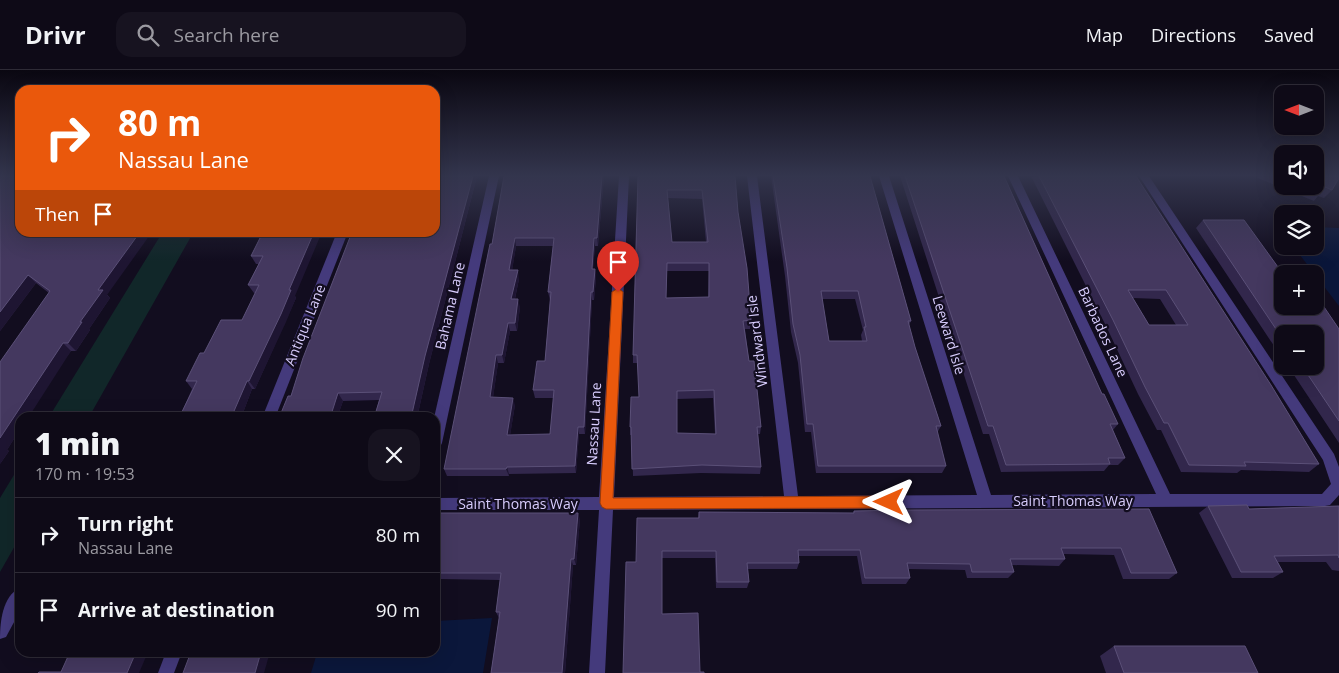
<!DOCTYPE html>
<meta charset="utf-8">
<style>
:root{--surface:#0e0a17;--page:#171320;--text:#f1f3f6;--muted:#9b9aa1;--line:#2e2b36}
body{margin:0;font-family:"Open Sans",sans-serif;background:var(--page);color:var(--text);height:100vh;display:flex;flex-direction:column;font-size:19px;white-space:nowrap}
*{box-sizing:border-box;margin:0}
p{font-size:16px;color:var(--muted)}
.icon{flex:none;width:28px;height:28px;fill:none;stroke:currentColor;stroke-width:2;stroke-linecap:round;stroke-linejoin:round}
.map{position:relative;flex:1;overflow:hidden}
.side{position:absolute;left:15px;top:342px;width:425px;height:245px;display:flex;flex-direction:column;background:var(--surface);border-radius:15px;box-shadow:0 5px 20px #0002,0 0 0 1px var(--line)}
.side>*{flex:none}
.top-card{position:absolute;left:15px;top:15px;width:425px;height:152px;border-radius:15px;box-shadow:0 5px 20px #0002,0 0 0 1px var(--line);background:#ea580c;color:#fff;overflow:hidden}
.needle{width:32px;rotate:270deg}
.fabs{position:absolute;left:1274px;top:15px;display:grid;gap:10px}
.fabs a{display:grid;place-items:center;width:50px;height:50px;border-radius:10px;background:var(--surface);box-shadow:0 5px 20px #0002,0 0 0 1px var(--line);font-size:25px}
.pin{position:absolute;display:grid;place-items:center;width:42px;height:42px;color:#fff;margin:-51px -21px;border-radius:50% 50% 50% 0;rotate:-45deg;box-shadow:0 0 5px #0007}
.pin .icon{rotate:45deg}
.me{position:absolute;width:55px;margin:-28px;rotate:270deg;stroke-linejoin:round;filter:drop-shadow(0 0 4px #0008)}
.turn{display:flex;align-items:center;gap:18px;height:105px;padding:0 20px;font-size:22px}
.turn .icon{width:65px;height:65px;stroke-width:2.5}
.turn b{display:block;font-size:35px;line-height:42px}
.then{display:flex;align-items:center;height:48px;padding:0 20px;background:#0003;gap:10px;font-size:19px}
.round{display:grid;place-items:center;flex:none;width:52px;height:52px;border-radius:15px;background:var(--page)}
.head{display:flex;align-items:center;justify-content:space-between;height:85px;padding:0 20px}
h1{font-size:30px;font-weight:800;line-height:38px}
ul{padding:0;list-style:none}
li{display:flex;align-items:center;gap:15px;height:75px;padding:0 20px;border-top:1px solid var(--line)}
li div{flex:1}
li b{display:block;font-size:19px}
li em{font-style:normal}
header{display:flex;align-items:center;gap:30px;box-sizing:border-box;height:70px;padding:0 25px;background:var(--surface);border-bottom:1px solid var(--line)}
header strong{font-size:24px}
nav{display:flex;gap:28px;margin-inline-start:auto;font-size:18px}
.search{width:350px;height:45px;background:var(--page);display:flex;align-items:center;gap:12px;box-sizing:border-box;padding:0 18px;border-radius:15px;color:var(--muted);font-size:19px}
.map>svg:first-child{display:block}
.green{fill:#112729}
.water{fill:#0b173b}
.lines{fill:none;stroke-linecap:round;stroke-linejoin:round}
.street{fill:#443a7c;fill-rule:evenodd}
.wall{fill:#32274c;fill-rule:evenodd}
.shaded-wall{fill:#1e1532}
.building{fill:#44385f;stroke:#5b5078;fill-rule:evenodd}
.route{fill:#ea580c;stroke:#983908}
.labels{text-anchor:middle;stroke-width:4.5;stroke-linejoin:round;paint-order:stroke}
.street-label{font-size:14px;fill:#d8cdfd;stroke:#120d1f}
</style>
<header>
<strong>Drivr</strong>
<div class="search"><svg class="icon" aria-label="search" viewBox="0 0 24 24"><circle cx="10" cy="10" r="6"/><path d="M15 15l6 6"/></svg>Search here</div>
<nav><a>Map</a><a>Directions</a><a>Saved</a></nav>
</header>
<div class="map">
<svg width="1339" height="603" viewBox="0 0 1339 603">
<rect width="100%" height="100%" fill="#120d1f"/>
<g class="green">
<polygon points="162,163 193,163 89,347 49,347"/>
<polygon points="20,395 20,467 0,502 0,428"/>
</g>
<g class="water">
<polygon points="1315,157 1339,158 1339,236 1293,176 1315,176"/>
<polygon points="492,548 483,603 311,603 317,583 435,582 435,551"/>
</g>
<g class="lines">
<g class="street">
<polygon points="489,106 499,106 442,373 440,377 435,379 434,348"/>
<polygon points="619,106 629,106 614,427 784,426 747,106 757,106 798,426 977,425 879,106 889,106 991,425 1156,424 1008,106 1018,106 1170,424 1322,424 1331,414 1323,390 1139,106 1149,106 1334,384 1339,397 1339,425 1330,435 1325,436 613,440 605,603 589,603 599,440 435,440 435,428 599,427"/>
<polygon points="337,162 348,162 275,348 262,348"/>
<path d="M20 518V541L6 567 0 569C0 553 2 526 20 518Z"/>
<polygon points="166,582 182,582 174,603 158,603"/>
</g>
</g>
<g class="wall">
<polygon points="0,106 110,228 89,259 90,260 76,281 71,281 20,348 20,359 7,380 9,381 0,394 49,223 36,213 0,261"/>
<polygon points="435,106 477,106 429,294 417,348 374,348 379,330 343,331 337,348 279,348 291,326"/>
<path d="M504 106H604L598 176H595L593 199H595L596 208 594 230H592L585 364H579L576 403 509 404V406H447L444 399 492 174ZM516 176H553L548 222 550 230 545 291 533 320 535 328H554L550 364 510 365 515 335 493 327 498 293H504L510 261H517L520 237 515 229 519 209 512 200Z"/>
<path d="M638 106H735L738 142 751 250 750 259H745L749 291 761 357 760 364H758L761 397 760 404 701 403 633 406 632 365H630V357L639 327 638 293H633V285ZM668 128 702 129 706 172H672ZM667 201H709L708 227 666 228ZM713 328 715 364 677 363V329Z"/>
<path d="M771 106H870L911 251 909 255 915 277 941 356 937 363 946 396 942 403H816L811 362H805L798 293 791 262 785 206ZM822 229H855L863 260 861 265 862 271H829Z"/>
<polygon points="900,106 1004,106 1102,324 1118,354 1113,360 1125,388 1118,395 1109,395 1104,401 1001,402 989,364 983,364"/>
<path d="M1031 106H1136L1319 394 1309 402 1241 400 1237 403 1181 402 1161 360H1157L1138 324 1107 258ZM1133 228 1160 229 1176 255H1149Z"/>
<polygon points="1253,106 1282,106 1282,116 1315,116 1315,106 1332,120 1324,128 1318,126 1314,131"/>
<polygon points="1203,150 1282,236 1339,259 1339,373 1288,296 1315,296 1282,264 1282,288 1196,158"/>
<polygon points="263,162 296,228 255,319 252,319 241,348 179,348 192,319 186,311 204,283 242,250 255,223 254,223 248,215 259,194 256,194 251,186"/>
<polygon points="1208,436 1249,439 1339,436 1339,501 1332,500 1326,492 1278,492 1283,502 1273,508 1232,508 1199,443"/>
<polygon points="1149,439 1177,503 1169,509 1123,509 1114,485 1064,484 1065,489 1059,496 1012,495 1014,502 1008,508 967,508 965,500 909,499 910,508 906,514 862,514 857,486 799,486 799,493 797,499 748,499 749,512 747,518 716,518 715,488 662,488 623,603 636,492 698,448 699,442 853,443 854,441"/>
<polygon points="435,443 580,449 576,495 573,495 565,603 491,603 499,548 496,542 500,510 439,509 438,513 435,513"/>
<polygon points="1114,576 1258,603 1106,603 1100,586"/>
</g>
<g class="shaded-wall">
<polygon points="473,106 477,106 429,294 417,348 411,348 425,286"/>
<polygon points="602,106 604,106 598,176 597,168"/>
<polygon points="140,162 152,162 107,225 110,228 89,259 90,260 76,281 68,273 98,220"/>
<polygon points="314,162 322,162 295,226 296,228 286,252 255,319 249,311"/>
<polygon points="515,168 516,176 511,208 509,200"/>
<polygon points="594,168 595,176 592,208 592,199"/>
<polygon points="595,199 596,208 594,230 593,222"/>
<polygon points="518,200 519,209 513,237 511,229"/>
<polygon points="28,205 36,213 0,261 0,242"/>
<polygon points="591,222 592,230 585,364 584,357"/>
<polygon points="518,229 520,237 517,261 515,253"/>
<polygon points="508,253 510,261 504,293 502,285"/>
<polygon points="63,273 71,281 28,348 20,348 20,359 7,380 9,381 0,394 0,368"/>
<polygon points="496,285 498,293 492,335 490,327"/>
<polygon points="247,311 252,319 241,348 231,348"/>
<polygon points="338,323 343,331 337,348 330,348"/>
<polygon points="513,328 515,335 509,372 507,365"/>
<polygon points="578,357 579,364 576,403 575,396"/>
<polygon points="507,397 509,404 509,406 506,399"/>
<polygon points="578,443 580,449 576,495 574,489"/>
<polygon points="571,489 573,495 565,603 562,603"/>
<polygon points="435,503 439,509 438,513 435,508"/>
<polygon points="136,582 148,582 139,603 127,603"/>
<polygon points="261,582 270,582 264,603 255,603"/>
</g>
<g class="building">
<polygon points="0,106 20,106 20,162 140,162 98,220 103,220 80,252 82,252 68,273 63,273 0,368 0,292 50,221 28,205 0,242"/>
<polygon points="435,106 473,106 425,286 411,348 374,348 382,322 338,323 330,348 279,348 288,326 291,326 303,288 352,162 435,162"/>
<path d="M504 106H602L597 168H594L592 199H595L593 222H591L584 357H578L575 396 507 397 506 399H444L490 174H492ZM515 168H554L548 222H551L545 291H537L533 320H554L550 364 507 365 513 328 490 327 496 285H502L508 253H515L518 229H511L518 200H509Z"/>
<path d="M638 106H735L738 142 747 198 751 250 743 251 749 291H754L761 357H757L761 397 702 395 632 399 631 357H630L631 327H639L637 285H633ZM667 120H702L708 172H672ZM667 193H709V227L666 228ZM714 320 716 364 677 363V321Z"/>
<path d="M773 106H870L911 251H908L915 277 941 356H936L946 396H818L813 354H807L800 285 793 254 787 198ZM821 221H858L866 257H864L867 271H829Z"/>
<polygon points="905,106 1004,106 1102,324 1104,324 1118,354 1110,354 1125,388 1108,388 1110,394 1006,395 993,356 988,356"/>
<path d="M1039 106H1136L1271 315 1319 394 1244 392 1246 396 1189 395 1168 353H1164L1145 317 1113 250ZM1128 220H1166L1188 255H1149Z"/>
<polygon points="1315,106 1339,106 1339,108 1332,120 1325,117 1321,123 1306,116 1315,116"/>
<polygon points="1203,150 1244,150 1283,204 1282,236 1315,236 1315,231 1320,231 1339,259 1339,351 1302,296 1315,296 1315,264 1282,264 1282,268"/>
<polygon points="263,162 314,162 289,220 291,220 281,244 249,311 247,311 231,348 179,348 197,311 186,311 200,283 204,283 221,250 242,250 259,215 248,215 263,186 251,186"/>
<polygon points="1247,435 1249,439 1339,436 1339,488 1338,485 1274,486 1283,502 1241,502 1208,436"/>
<polygon points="1149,439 1177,503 1131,503 1121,478 1061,478 1065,489 1010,489 1014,502 972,502 970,494 907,493 910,508 865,508 860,480 798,480 799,493 747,493 749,512 717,512 716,481 662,481 662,544 698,543 700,602 704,602 704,603 623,603 626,492 636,492 637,448 699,448 699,442 854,443 854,441 905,440"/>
<polygon points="435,443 578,443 574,489 571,489 562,603 491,603 500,542 496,542 501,503 435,503 435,504"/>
<polygon points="1114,576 1245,576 1258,603 1124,603"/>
<polygon points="70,582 136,582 127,603 38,603 39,602 61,602"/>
<polygon points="191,582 261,582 255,603 183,603"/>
</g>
<linearGradient id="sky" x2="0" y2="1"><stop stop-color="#0a0711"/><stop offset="0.55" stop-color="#33354d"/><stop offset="1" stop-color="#33354d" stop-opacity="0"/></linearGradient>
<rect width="1339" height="191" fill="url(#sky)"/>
<polygon class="route" points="618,218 623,222 613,428 889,426 893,428 895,432 893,436 889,438 606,439 602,437 600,433 612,222"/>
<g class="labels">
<g class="street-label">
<text transform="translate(450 236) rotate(-77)" y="5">Bahama Lane</text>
<text transform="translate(305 255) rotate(-68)" y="5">Antiqua Lane</text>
<text transform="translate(1103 262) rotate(65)" y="5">Barbados Lane</text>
<text transform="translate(949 265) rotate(73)" y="5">Leeward Isle</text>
<text transform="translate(757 271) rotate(-97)" y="5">Windward Isle</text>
<text transform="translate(594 354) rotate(-87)" y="5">Nassau Lane</text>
<text x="1073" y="436">Saint Thomas Way</text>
<text x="518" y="439">Saint Thomas Way</text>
</g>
</g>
</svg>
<div class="fabs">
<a><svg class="needle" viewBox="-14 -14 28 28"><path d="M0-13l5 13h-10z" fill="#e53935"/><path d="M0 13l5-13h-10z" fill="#9b9aa1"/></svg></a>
<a><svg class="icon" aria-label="sound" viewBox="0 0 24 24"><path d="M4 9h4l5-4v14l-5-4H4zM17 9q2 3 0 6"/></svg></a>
<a><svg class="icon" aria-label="layers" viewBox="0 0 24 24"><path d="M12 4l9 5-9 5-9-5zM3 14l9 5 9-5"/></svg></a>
<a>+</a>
<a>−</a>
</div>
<div class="pin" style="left:618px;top:222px;background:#d93025"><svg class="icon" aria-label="arrive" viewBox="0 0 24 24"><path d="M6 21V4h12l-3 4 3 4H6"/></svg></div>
<svg class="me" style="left:889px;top:432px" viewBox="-20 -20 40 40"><path d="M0-17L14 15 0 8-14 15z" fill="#ea580c" stroke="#fff" stroke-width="4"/></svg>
<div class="top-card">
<div class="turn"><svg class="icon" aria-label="right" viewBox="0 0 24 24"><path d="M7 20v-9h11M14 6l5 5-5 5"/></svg><div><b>80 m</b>Nassau Lane</div></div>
<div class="then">Then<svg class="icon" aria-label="arrive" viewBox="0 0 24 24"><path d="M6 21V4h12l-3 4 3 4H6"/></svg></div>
</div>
<section class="side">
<div class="head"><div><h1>1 min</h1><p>170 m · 19:53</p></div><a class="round"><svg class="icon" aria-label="close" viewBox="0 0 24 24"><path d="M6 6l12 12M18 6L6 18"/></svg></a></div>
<ul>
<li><svg class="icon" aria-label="right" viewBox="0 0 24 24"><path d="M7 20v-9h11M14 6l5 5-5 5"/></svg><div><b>Turn right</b><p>Nassau Lane</p></div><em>80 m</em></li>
<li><svg class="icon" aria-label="arrive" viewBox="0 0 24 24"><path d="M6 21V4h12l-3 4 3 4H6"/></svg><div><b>Arrive at destination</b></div><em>90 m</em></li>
</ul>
</section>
</div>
